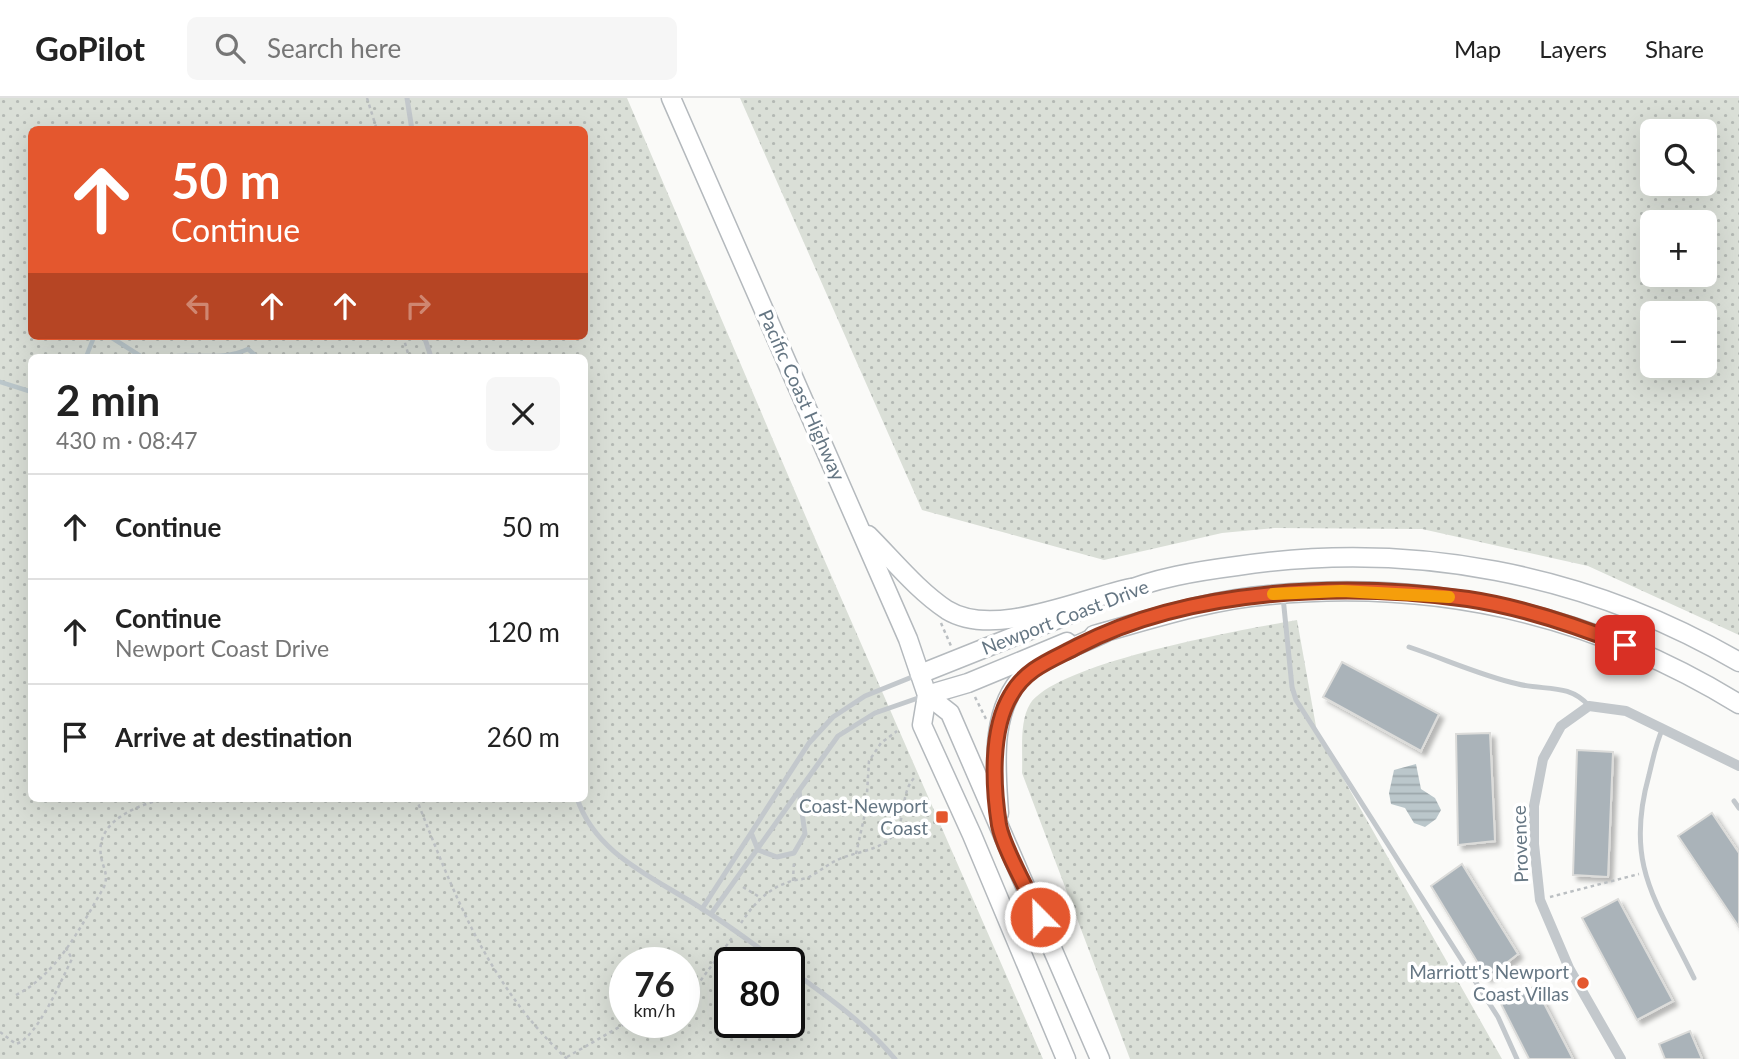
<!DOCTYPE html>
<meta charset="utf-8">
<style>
:root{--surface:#fff;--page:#f6f6f6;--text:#222;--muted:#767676;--line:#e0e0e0}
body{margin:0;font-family:Lato,sans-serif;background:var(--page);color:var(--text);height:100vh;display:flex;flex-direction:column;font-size:26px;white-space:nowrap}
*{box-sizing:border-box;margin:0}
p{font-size:23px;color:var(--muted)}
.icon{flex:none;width:38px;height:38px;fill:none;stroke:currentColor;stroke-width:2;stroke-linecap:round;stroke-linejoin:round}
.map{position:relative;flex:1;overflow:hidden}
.drawer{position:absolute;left:28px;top:256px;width:560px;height:448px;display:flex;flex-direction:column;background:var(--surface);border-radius:10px;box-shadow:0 7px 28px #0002}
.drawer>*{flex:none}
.banner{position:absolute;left:28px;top:28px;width:560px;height:214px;border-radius:10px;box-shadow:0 7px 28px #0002;background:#e4572e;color:#fff;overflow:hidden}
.buttons{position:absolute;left:1640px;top:21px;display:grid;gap:14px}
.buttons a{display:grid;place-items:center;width:77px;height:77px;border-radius:10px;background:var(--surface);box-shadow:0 7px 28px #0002;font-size:35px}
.speed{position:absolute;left:609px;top:849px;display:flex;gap:14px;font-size:35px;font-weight:700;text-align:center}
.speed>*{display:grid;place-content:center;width:91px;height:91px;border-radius:50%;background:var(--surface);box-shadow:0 7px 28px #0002;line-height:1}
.speed small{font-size:18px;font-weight:400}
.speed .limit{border:4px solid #111;border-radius:10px;background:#fff;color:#111}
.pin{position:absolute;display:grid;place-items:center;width:60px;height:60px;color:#fff;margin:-30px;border-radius:14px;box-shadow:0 4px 10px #0006}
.me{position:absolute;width:77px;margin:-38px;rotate:337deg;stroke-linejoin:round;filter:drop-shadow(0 0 5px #0008)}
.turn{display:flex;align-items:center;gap:24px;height:147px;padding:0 28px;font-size:32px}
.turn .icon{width:91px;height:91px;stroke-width:2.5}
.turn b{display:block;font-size:49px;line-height:60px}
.lanes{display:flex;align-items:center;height:66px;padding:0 28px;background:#0003;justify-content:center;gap:35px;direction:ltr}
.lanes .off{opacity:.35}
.round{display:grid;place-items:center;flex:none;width:74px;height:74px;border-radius:10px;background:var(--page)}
.overview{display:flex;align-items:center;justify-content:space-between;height:119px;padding:0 28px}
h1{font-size:42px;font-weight:700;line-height:52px}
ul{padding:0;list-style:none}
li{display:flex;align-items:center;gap:21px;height:105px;padding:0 28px;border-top:2px solid var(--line)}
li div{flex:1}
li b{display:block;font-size:26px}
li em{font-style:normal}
header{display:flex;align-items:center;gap:42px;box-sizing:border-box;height:98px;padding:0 35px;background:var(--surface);border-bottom:2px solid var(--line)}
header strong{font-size:33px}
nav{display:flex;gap:38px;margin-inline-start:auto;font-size:24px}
.search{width:490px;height:63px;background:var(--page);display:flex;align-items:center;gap:18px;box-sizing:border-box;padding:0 24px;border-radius:10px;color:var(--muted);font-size:26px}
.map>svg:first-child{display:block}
.grass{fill:url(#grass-dots);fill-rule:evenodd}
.water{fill:url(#water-rules)}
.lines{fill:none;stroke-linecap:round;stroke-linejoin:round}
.stream{stroke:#bbc7cb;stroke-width:4.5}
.building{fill:#aab3b9;stroke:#dcdcda;stroke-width:2;filter:url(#shadow)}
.primary-casing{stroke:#b5babe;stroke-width:21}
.trunk-casing{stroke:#b4b9bd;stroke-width:21}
.path{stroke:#bbbfc2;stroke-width:2.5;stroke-dasharray:3.5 3.5;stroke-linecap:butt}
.service{stroke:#c3c8cc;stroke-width:5}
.minor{stroke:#c3c8cc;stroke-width:10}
.primary{stroke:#fff;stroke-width:18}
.trunk{stroke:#fff;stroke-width:18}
.route-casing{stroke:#94391e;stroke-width:18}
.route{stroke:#e4572e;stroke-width:12}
.slow{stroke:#f59e0b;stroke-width:12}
.poi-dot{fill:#e4572e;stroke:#fff;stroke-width:2.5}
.labels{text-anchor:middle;stroke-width:7;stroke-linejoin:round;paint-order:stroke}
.street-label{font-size:19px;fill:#657683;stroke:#fff}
.poi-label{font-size:19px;fill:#657683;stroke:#fff;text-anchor:end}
</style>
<header>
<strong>GoPilot</strong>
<div class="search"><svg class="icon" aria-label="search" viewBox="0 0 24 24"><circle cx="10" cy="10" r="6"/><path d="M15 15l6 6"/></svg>Search here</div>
<nav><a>Map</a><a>Layers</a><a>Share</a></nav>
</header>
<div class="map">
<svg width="1739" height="961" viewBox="0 0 1739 961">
<defs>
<pattern id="grass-dots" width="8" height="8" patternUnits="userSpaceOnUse" patternTransform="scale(1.75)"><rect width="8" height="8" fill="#dadfd7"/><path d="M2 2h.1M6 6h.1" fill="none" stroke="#b4b9b4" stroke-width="1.8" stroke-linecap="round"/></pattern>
<pattern id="water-rules" width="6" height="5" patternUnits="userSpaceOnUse" patternTransform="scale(1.75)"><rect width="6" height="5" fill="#bbc7cb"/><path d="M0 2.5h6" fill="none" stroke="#9ca6aa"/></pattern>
<filter id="shadow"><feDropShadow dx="4.5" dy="4.5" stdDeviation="2" flood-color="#0004"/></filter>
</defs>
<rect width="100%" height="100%" fill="#fafaf8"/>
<g class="grass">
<path d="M0 0H627L817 445 1043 961H0ZM32 32H584V238H32ZM32 259H584V700H32ZM625 864H684V924H625ZM730 864H789V924H730Z"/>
<path d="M740 0H1739V537L1588 468 1422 431 1274 430 1222 435 1104 462 922 412ZM1652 33H1704V86H1652ZM1652 124H1704V177H1652ZM1652 215H1704V268H1652Z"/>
<path d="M1297 522 1317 634 1502 961H1130L1022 675C1023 654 1019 624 1030 606 1057 564 1246 531 1297 522Z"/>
</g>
<polygon class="water" points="1416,666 1421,691 1435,700 1441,712 1436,721 1425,729 1414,725 1405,710 1391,706 1389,695 1394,672"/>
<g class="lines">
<g class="stream">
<polyline points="109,238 142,259"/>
<polyline points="86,259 94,239 103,238"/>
<path d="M169 259C196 255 223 263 248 251L257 259"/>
<polyline points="0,284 32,294"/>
</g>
</g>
<g class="building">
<polygon points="1342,564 1439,616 1421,653 1323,599"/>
<polygon points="1490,635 1495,743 1458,747 1456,636"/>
<polygon points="1577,652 1613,654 1608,779 1573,777"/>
<polygon points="1712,715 1739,755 1739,829 1678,738"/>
<polygon points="1462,766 1518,856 1487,880 1431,788"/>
<polygon points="1618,801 1673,903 1637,922 1582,820"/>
<polygon points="1535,888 1573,961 1529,961 1501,906"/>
<polygon points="1690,933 1702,961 1665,961 1659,946"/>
</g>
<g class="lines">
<g class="primary-casing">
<g id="primary">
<path d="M1118 496C1154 480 1198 473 1237 468 1411 442 1587 475 1739 564"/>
<path d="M1094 537C1152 521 1209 502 1269 497 1438 481 1594 517 1739 606"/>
<polyline points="920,576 1083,511"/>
<polyline points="927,597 968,585 1067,544"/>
</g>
</g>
<g class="trunk-casing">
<g id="trunk">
<polyline points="671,0 908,541 927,597 922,627 972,737 1066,961"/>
<path d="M868 437C893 462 918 493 947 512 994 541 1079 501 1131 490"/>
<polyline points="927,597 950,615 1100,961"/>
<path d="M999 715C996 670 989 611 1025 576 1039 562 1086 544 1106 534"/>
</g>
</g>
<g class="path">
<polyline points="367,0 377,32"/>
<polyline points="403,238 409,259"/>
<polyline points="941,525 951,548"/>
<polyline points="975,599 986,621"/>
<path d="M416 700C455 798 488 887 567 961"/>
<polyline points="856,756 866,711 869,663 881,645 897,633"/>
<polyline points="793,783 794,763"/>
<polyline points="743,789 761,800"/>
<polyline points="1550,799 1639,776"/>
<path d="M741 825C752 808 768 790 789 784 795 781 803 782 809 779 821 773 830 764 842 760 857 754 873 753 887 743 910 727 897 696 916 678"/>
<path d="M16 897C58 876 81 828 104 789 109 776 103 771 101 758 95 722 140 706 168 700"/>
<polyline points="684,905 732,840"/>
<path d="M0 934 16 946C38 939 61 882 72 861L66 850"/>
<polyline points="567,959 628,924"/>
</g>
<g class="service">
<polyline points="407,0 412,32"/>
<polyline points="424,238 431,259"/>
<polyline points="1283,499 1292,589 1296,602 1498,919 1517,961"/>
<path d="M1409 549C1445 561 1482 578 1518 586 1545 593 1569 585 1589 608"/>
<path d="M1663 630C1656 644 1653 661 1649 677 1624 767 1656 802 1694 880"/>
<path d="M577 700C596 758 656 780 704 812 730 828 754 847 779 864"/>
<polyline points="1734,703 1739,710"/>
<polyline points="752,737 758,752 777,759 794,755 805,736 799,693"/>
<polyline points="702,811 809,645 833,619 865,598 917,577"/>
<polyline points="711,816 838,638 875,615 921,599"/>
<path d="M789 871C827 898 865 925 895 961"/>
</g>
<polyline class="minor" points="1621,961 1569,870 1540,802 1534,746 1534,708 1543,661 1561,628 1589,608 1626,613 1739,668"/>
<use href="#primary" class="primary"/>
<use href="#trunk" class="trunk"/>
</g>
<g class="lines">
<g class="route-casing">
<path id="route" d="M1040 819C1029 794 1004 752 999 727 993 688 990 632 1011 597 1026 570 1052 562 1078 548 1190 490 1345 484 1468 501 1521 509 1575 527 1625 547"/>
</g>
<use href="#route" class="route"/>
<polyline class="slow" points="1273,496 1342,493 1449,499"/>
</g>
<g class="poi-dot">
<rect x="935" y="712" width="14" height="14" rx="3.5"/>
<circle cx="1583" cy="885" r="7"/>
</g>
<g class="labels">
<g class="street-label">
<text transform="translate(802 297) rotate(66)" y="7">Pacific Coast Highway</text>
<text transform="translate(1065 519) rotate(-21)" y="7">Newport Coast Drive</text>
<text transform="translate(1520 746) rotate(-92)" y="7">Provence</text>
</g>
<g class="poi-label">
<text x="928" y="715">Coast-Newport<tspan x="928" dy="22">Coast</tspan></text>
<text x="1569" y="881">Marriott's Newport<tspan x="1569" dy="22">Coast Villas</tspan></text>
</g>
</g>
</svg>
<div class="buttons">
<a><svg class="icon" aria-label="search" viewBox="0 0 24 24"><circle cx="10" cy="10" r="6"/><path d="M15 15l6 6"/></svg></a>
<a>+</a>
<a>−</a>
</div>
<div class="speed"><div>76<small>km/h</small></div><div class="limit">80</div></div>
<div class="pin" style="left:1625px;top:547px;background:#d93025"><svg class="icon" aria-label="arrive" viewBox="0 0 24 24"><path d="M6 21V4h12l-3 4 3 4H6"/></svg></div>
<svg class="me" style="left:1040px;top:819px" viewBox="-20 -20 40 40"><circle r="17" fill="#e4572e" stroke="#fff" stroke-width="3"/><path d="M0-11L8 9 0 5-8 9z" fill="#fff"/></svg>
<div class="banner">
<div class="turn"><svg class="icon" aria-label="ahead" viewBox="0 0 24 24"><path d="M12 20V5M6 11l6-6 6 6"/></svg><div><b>50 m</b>Continue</div></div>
<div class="lanes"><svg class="icon off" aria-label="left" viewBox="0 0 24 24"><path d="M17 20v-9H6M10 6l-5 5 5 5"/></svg><svg class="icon" aria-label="ahead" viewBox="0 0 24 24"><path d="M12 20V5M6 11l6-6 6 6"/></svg><svg class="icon" aria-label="ahead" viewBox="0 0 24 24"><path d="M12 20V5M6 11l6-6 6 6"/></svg><svg class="icon off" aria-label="right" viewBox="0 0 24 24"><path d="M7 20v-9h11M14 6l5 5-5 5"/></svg></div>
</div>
<section class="drawer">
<div class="overview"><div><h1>2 min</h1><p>430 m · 08:47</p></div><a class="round"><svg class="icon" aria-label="close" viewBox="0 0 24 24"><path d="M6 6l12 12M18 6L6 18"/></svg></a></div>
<ul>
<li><svg class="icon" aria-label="ahead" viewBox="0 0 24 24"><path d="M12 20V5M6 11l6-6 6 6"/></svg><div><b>Continue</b></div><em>50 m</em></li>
<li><svg class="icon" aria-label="ahead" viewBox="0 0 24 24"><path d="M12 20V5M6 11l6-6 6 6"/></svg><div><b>Continue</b><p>Newport Coast Drive</p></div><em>120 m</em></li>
<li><svg class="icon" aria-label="arrive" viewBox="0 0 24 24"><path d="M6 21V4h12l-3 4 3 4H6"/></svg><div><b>Arrive at destination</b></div><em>260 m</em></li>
</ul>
</section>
</div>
